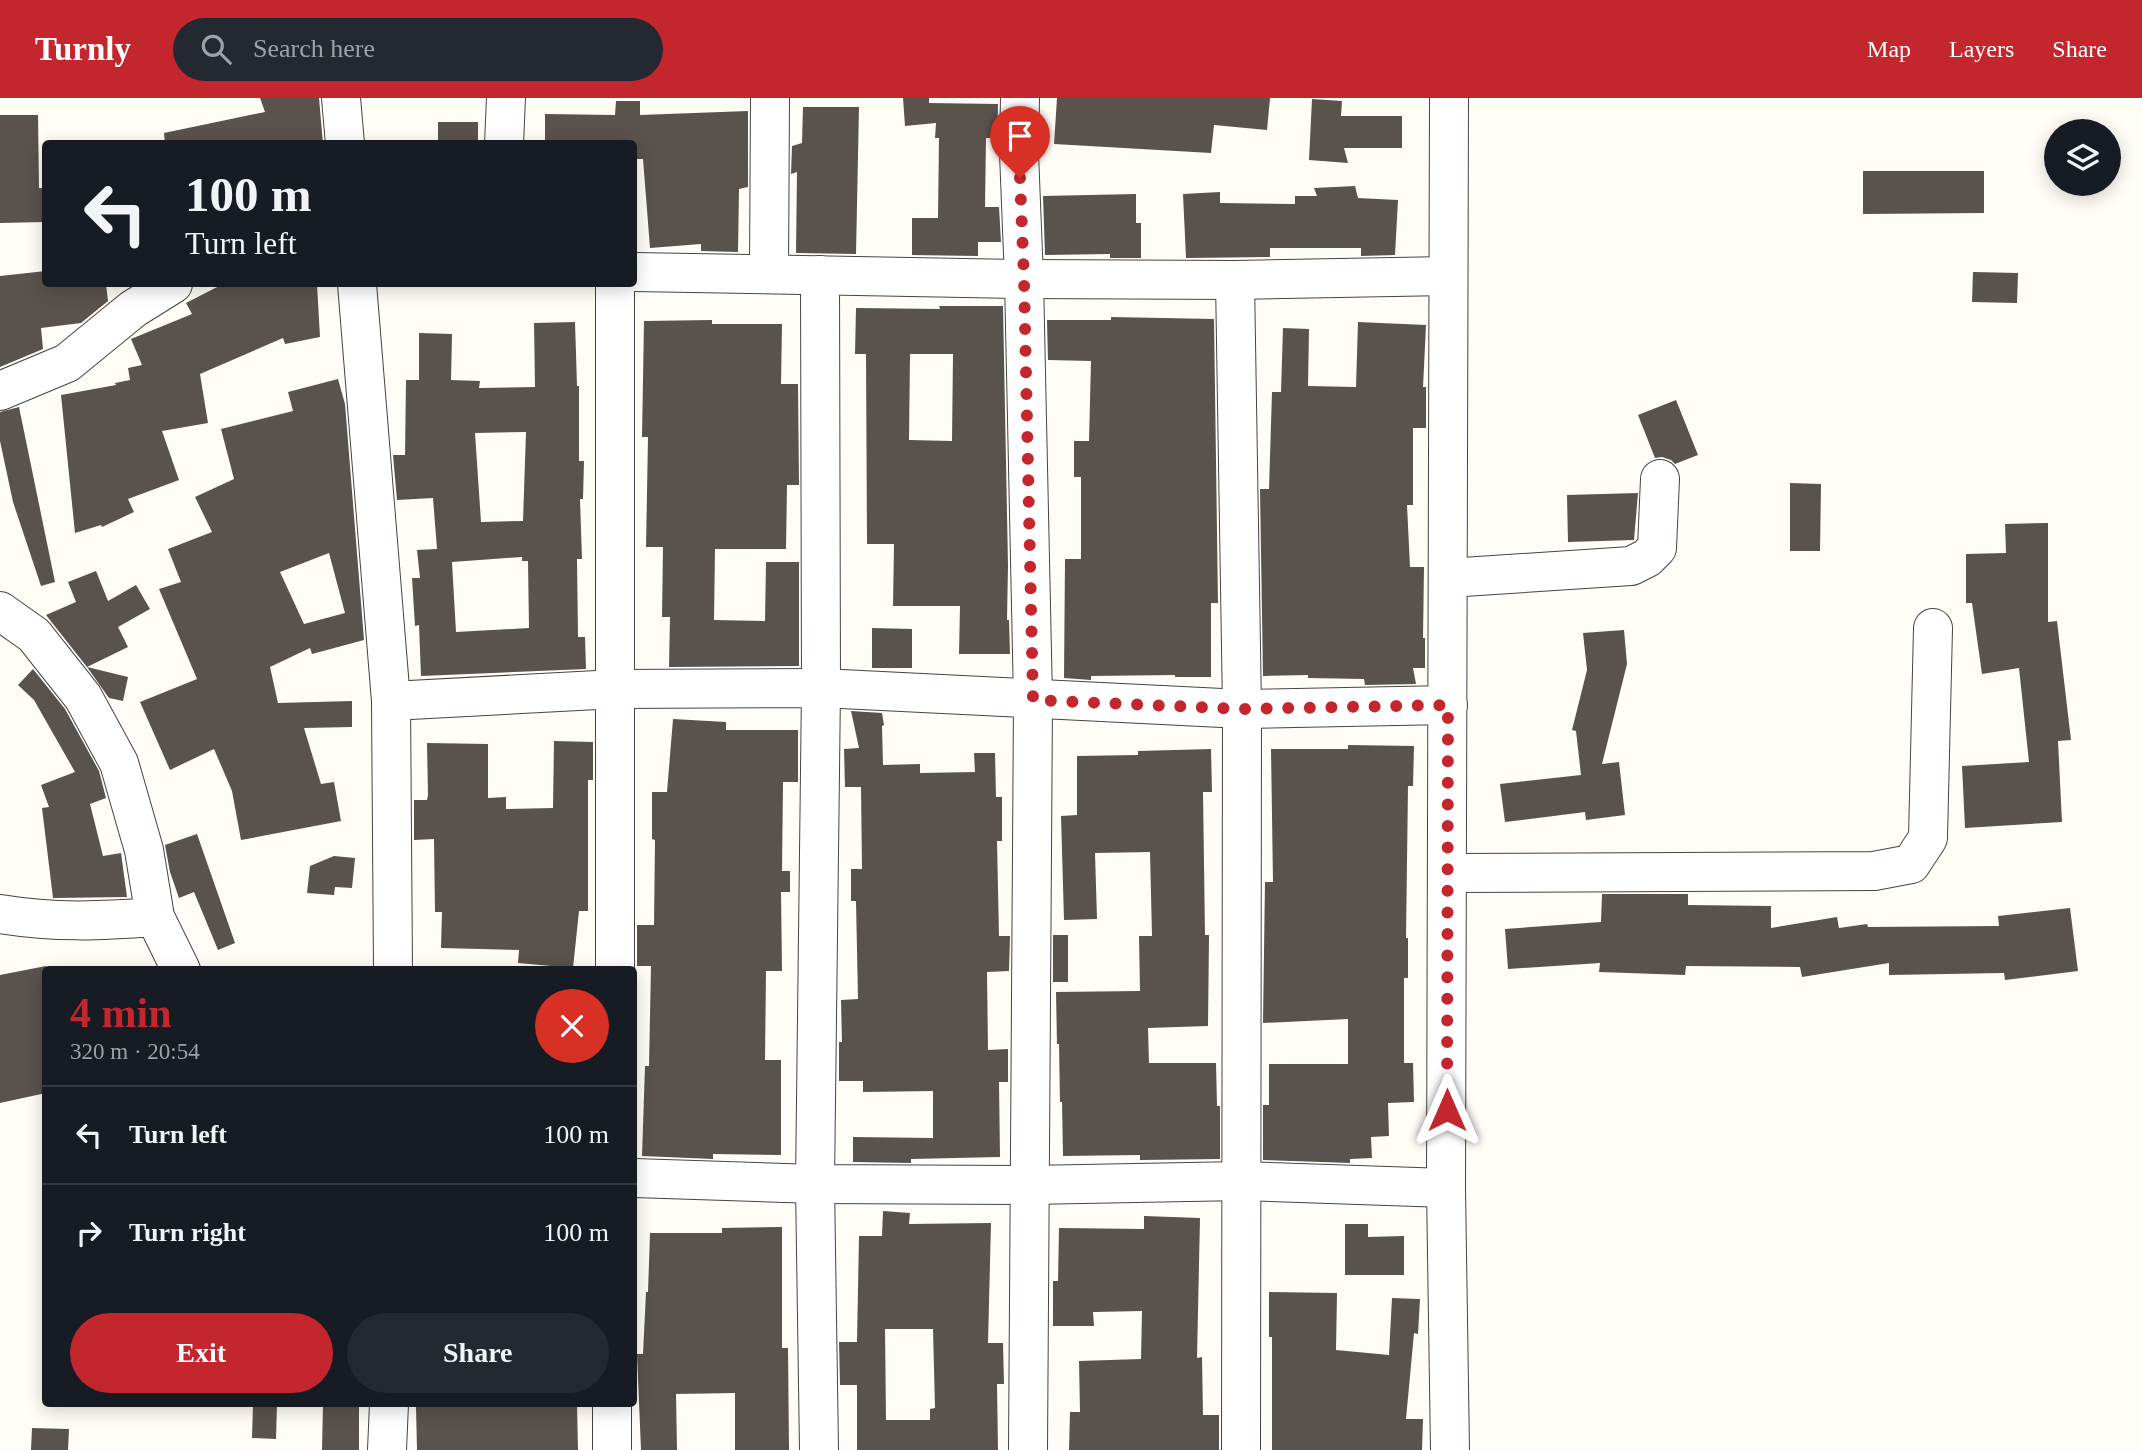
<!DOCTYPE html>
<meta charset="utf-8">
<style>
:root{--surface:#171b24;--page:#242831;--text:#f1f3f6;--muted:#9ea1a6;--line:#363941;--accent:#c4262e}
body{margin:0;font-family:"Times New Roman",serif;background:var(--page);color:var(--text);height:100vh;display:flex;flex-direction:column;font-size:26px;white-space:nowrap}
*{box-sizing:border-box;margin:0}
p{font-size:23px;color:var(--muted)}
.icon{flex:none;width:38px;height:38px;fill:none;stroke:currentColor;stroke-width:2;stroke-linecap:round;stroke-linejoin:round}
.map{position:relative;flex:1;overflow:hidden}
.details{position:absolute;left:42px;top:868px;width:595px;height:441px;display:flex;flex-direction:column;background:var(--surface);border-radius:7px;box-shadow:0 4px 18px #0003}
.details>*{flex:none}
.hud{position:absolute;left:42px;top:42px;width:595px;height:147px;border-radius:7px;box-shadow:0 4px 18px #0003;background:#171b24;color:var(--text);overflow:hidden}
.buttons{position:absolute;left:2044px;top:21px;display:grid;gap:14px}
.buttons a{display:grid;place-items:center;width:77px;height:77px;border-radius:50%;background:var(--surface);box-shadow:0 4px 18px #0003;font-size:35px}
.pin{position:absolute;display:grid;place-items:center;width:60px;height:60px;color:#fff;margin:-72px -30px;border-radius:50% 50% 50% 0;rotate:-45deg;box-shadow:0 0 7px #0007}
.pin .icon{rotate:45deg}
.me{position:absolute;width:77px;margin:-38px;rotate:0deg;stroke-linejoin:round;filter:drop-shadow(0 0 5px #0008)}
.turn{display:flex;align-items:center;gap:24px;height:147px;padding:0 28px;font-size:32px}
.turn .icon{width:91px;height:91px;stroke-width:2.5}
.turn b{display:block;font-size:49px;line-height:60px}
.round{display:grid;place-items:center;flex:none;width:74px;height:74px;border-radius:37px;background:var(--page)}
.head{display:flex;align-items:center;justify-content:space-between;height:119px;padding:0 28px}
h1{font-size:42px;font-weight:700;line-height:52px;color:var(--accent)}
.primary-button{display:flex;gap:14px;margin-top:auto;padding:14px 28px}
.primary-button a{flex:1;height:80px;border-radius:42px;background:var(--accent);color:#fff;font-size:28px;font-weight:700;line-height:80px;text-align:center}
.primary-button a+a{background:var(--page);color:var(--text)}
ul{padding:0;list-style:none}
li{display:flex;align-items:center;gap:21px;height:98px;padding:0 28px;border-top:2px solid var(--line)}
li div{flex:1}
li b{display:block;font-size:26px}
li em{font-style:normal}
header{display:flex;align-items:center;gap:42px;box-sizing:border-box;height:98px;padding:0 35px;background:var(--accent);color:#fff}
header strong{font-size:33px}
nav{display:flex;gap:38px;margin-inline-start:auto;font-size:24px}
.search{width:490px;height:63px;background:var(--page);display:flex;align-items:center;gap:18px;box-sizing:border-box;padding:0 24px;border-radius:38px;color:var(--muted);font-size:26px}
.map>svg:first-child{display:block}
.building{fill:#5a524d;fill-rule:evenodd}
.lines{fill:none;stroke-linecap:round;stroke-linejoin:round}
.minor-casing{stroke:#444;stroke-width:40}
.minor{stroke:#fff;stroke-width:38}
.route{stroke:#c4262e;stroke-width:12;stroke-dasharray:0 21.6}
</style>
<header>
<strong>Turnly</strong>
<div class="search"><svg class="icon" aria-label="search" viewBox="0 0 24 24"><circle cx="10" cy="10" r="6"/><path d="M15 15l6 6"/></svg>Search here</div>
<nav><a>Map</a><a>Layers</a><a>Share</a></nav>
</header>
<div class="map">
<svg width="2142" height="1352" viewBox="0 0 2142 1352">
<rect width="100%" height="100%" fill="#fffdf5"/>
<g class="building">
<polygon points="260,0 319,0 323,46 165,46 164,35 265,14"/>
<polygon points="903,0 929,0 929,5 998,6 997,40 986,40 985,109 999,109 1001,144 978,144 978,158 912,157 912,120 938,120 939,40 935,40 936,25 905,28"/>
<polygon points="1057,0 1270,0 1267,32 1214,27 1211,55 1054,46"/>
<polygon points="1312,1 1342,3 1341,18 1402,18 1402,50 1344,50 1348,65 1309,62"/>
<polygon points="616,3 640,3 640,17 748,13 748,89 739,91 738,154 701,153 701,146 650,150 643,61 634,61 634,46 545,46 545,16 615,17"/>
<polygon points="803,9 859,9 856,156 796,155 797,74 791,76 792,48 802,45"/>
<polygon points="0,17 38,17 39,90 45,90 46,124 0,125"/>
<rect x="438" y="24" width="40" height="22"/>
<polygon points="1863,73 1984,73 1984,115 1863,116"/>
<polygon points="1355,88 1358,100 1398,102 1395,157 1361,158 1361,150 1270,150 1270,159 1186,160 1183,96 1220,94 1220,105 1295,106 1295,98 1317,98 1314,90"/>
<polygon points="1136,96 1136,125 1141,125 1141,160 1110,160 1110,156 1045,157 1043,98"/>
<polygon points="46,173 46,186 106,186 108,203 81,225 41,230 43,251 0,269 0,178"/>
<polygon points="1973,174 2018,175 2017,205 1972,204"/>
<polygon points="223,186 317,186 320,239 285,246 283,240 200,276 208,325 162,333 179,382 128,401 134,414 102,429 101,427 75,435 61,297 116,287 115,285 130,282 128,270 142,267 131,241 192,216 186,205"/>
<path d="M939 208H1003L1008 467 1007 522H1009L1010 556H959L960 508H893L894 446H867L866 256H855L856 210 940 211ZM910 256H953L952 343 909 342Z"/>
<polygon points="1111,219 1214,221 1218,505 1211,505 1211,579 1175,579 1175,577 1091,578 1091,582 1064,580 1065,461 1081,461 1081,379 1074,379 1074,343 1089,343 1091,263 1048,262 1047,222 1111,222"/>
<polygon points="712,222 712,226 782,226 781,286 798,286 799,387 787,387 786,451 715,451 714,522 765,523 766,464 799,464 799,568 669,569 670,519 662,519 663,449 646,449 648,339 642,339 644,223"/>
<path d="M575 224 577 288H579V363H584L583 401H580L582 461H577L578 539H585L586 571 421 578 419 527 415 528 412 480H420L417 452 437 451 433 400 397 402 393 357H405L406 282H419V235L452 236 451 282 480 283 479 290 535 289 534 225ZM526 334 523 423 481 424 475 335ZM522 459V463H528L529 530 456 534 452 464Z"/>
<polygon points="1358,224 1426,227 1423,289 1426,289 1426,330 1413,330 1413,407 1407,407 1410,469 1424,469 1423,540 1425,540 1425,570 1413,570 1416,586 1365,587 1364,581 1308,580 1308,577 1263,578 1260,391 1269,391 1272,294 1281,294 1283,230 1309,231 1308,288 1356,289"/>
<path d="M338 281 345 306 364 542 312 556 310 550 270 569 278 605 352 603V629L304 630 321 686 334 684 341 723 241 742 232 693 214 651 170 672 140 604 197 581 159 491 181 484 168 451 212 434 195 399 234 381 221 331 293 313 288 294ZM329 455 345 515 304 526 280 474Z"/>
<polygon points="1676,302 1698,357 1675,366 1671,362 1662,359 1655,360 1638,317"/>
<polygon points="19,309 55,484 41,488 13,404 0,343 0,314"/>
<polygon points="1790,385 1821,386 1820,453 1790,453"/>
<polygon points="1638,395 1634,442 1568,444 1567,397"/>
<polygon points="2048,425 2048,524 2057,523 2071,642 2058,643 2062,724 1965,730 1962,668 2029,664 2019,570 1982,576 1972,505 1966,505 1966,456 2006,455 2005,426"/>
<polygon points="96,473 108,503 136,487 150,511 118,529 128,549 87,569 46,517 76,504 68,484"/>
<polygon points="872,530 912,531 912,570 872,570"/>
<polygon points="1624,532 1627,566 1602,666 1619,664 1625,717 1586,722 1585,714 1505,724 1500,686 1581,677 1576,633 1572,632 1587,572 1583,535"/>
<polygon points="87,569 128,579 123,603 109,600"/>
<polygon points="33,571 65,611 99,673 106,700 90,706 103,758 121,755 127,799 53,800 42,710 49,709 41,687 75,674 34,602 18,587"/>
<polygon points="851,613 882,615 884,627 882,628 883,667 920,666 920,675 975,674 974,655 995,655 996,699 1002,699 1002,743 997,743 999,838 1010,838 1009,873 987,874 988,952 1008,951 1008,984 999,984 1000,1059 911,1061 911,1065 853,1064 853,1039 933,1040 933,993 863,994 863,983 839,983 839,944 842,944 841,902 858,901 856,803 851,803 851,771 862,771 861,689 845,689 844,651 859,650"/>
<polygon points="673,621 726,624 726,632 798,632 798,684 783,684 782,773 790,773 790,794 781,794 782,873 766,873 765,962 781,962 781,1057 713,1056 713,1061 642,1058 645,968 649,968 651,868 637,868 637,827 654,827 655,742 652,741 652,694 667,694"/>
<polygon points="554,643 593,644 593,682 588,682 588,813 579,813 573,870 518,865 519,852 441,850 442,814 435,814 434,741 414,742 414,702 427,702 428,697 427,645 488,646 488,700 506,699 506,711 553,710"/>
<polygon points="1348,647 1414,648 1413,688 1408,688 1406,840 1408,840 1408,880 1404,880 1404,965 1413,965 1414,1004 1388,1005 1389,1038 1371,1039 1372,1060 1350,1061 1350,1065 1263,1062 1263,1007 1269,1007 1269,966 1348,966 1348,921 1263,925 1265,784 1273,784 1271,651 1348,651"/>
<polygon points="1211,651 1212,694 1203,694 1205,837 1209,837 1208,928 1148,930 1149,965 1216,965 1217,1008 1220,1008 1220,1061 1140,1062 1140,1057 1063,1058 1062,1004 1060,1004 1059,946 1057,946 1056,894 1140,893 1139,838 1152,838 1150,754 1095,755 1097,821 1064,822 1061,718 1077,717 1077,658 1138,657 1138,653"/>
<polygon points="197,736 235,845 218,852 194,794 179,800 170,774 165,747"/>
<polygon points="334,758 355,760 352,790 335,789 334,797 307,795 310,768"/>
<polygon points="1602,796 1688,796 1688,807 1771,808 1771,830 1837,819 1839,830 1867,826 1868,829 1999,828 1998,818 2070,810 2078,873 2005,882 2004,875 1889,877 1889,865 1802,879 1800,869 1686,868 1685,877 1599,874 1600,865 1508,871 1505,831 1601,824"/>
<rect x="1053" y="837" width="15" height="47"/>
<polygon points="46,868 46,995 0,1005 0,877"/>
<path d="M883 1113 910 1115 909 1126 991 1125 988 1245H1003L1004 1286H997L998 1352H857V1287H840L839 1244H857L859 1138H882ZM885 1231H933L935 1310 930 1311V1322H886Z"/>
<polygon points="1144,1118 1200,1120 1197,1260 1202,1259 1203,1317 1219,1317 1219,1352 1069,1352 1070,1314 1080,1314 1079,1263 1141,1261 1142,1213 1093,1214 1094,1228 1053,1228 1053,1183 1058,1183 1059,1130 1144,1131"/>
<polygon points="1345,1126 1368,1126 1368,1139 1404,1138 1404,1177 1345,1177"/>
<polygon points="782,1129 782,1250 788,1250 789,1352 735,1352 735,1295 676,1296 677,1352 641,1352 637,1256 643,1256 646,1194 648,1194 650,1135 722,1135 722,1130"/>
<polygon points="1269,1194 1337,1195 1336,1252 1389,1257 1392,1200 1420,1201 1418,1236 1414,1235 1406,1321 1423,1321 1422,1352 1272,1352 1272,1239 1269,1239"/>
<polygon points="253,1306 277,1306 276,1341 252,1340"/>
<polygon points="323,1306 359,1306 359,1352 322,1352"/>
<polygon points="489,1306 577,1306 578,1352 417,1352 416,1309 489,1308"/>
<polygon points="32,1330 69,1331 68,1352 31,1352"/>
</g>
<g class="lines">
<g class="minor-casing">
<g id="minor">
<polyline points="341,0 345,46"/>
<polyline points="1020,0 1019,55 1024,181 1033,602 1028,1352"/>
<polyline points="1449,0 1446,1090 1450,1352"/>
<polyline points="504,46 506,0"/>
<polyline points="634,174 1024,181 1235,182 1448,178"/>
<polyline points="769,176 770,0"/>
<polyline points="1235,182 1242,611 1241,1352"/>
<polyline points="357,186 391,603 393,872"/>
<polyline points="615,186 615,872"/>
<polyline points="0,293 67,265 133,211 173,186"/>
<polyline points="1448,480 1631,468 1647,460 1657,450 1660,381"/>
<polyline points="0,513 34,537 83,599 119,665 144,752 155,819 181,872"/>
<polyline points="391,603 616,591 821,590 1242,611 1448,607"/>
<polyline points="1447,775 1874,773 1911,766 1928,740 1933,530"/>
<path d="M0 816C55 825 100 823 155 819"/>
<polyline points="634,1080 815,1086 1029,1087 1242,1083 1446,1090"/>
<polyline points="387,1352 389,1306"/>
<polyline points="612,1352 612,1306"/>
<polyline points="819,1352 815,1086 821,590 820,177"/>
</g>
</g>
<use href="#minor" class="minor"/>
</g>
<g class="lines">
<polyline class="route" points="1020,80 1024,181 1033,602 1242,611 1448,607 1447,1012"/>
</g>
</svg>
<div class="buttons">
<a><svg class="icon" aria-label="layers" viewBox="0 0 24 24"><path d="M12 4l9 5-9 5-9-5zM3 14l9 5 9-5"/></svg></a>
</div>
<div class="pin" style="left:1020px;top:80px;background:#d93025"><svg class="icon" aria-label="arrive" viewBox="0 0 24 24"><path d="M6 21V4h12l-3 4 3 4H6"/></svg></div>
<svg class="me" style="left:1447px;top:1012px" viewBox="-20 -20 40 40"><path d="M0-17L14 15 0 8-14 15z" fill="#c4262e" stroke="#fff" stroke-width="4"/></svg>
<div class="hud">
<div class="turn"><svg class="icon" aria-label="left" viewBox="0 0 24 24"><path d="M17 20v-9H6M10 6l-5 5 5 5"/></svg><div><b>100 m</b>Turn left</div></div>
</div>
<section class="details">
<div class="head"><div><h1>4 min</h1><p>320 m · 20:54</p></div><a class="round" style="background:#d93025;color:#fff"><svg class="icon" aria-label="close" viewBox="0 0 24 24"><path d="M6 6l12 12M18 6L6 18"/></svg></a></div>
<ul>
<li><svg class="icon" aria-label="left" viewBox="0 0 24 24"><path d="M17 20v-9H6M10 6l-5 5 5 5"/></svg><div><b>Turn left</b></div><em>100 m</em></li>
<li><svg class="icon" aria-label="right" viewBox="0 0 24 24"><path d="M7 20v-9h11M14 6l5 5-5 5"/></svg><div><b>Turn right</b></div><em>100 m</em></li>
</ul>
<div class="primary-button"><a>Exit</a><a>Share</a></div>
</section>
</div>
